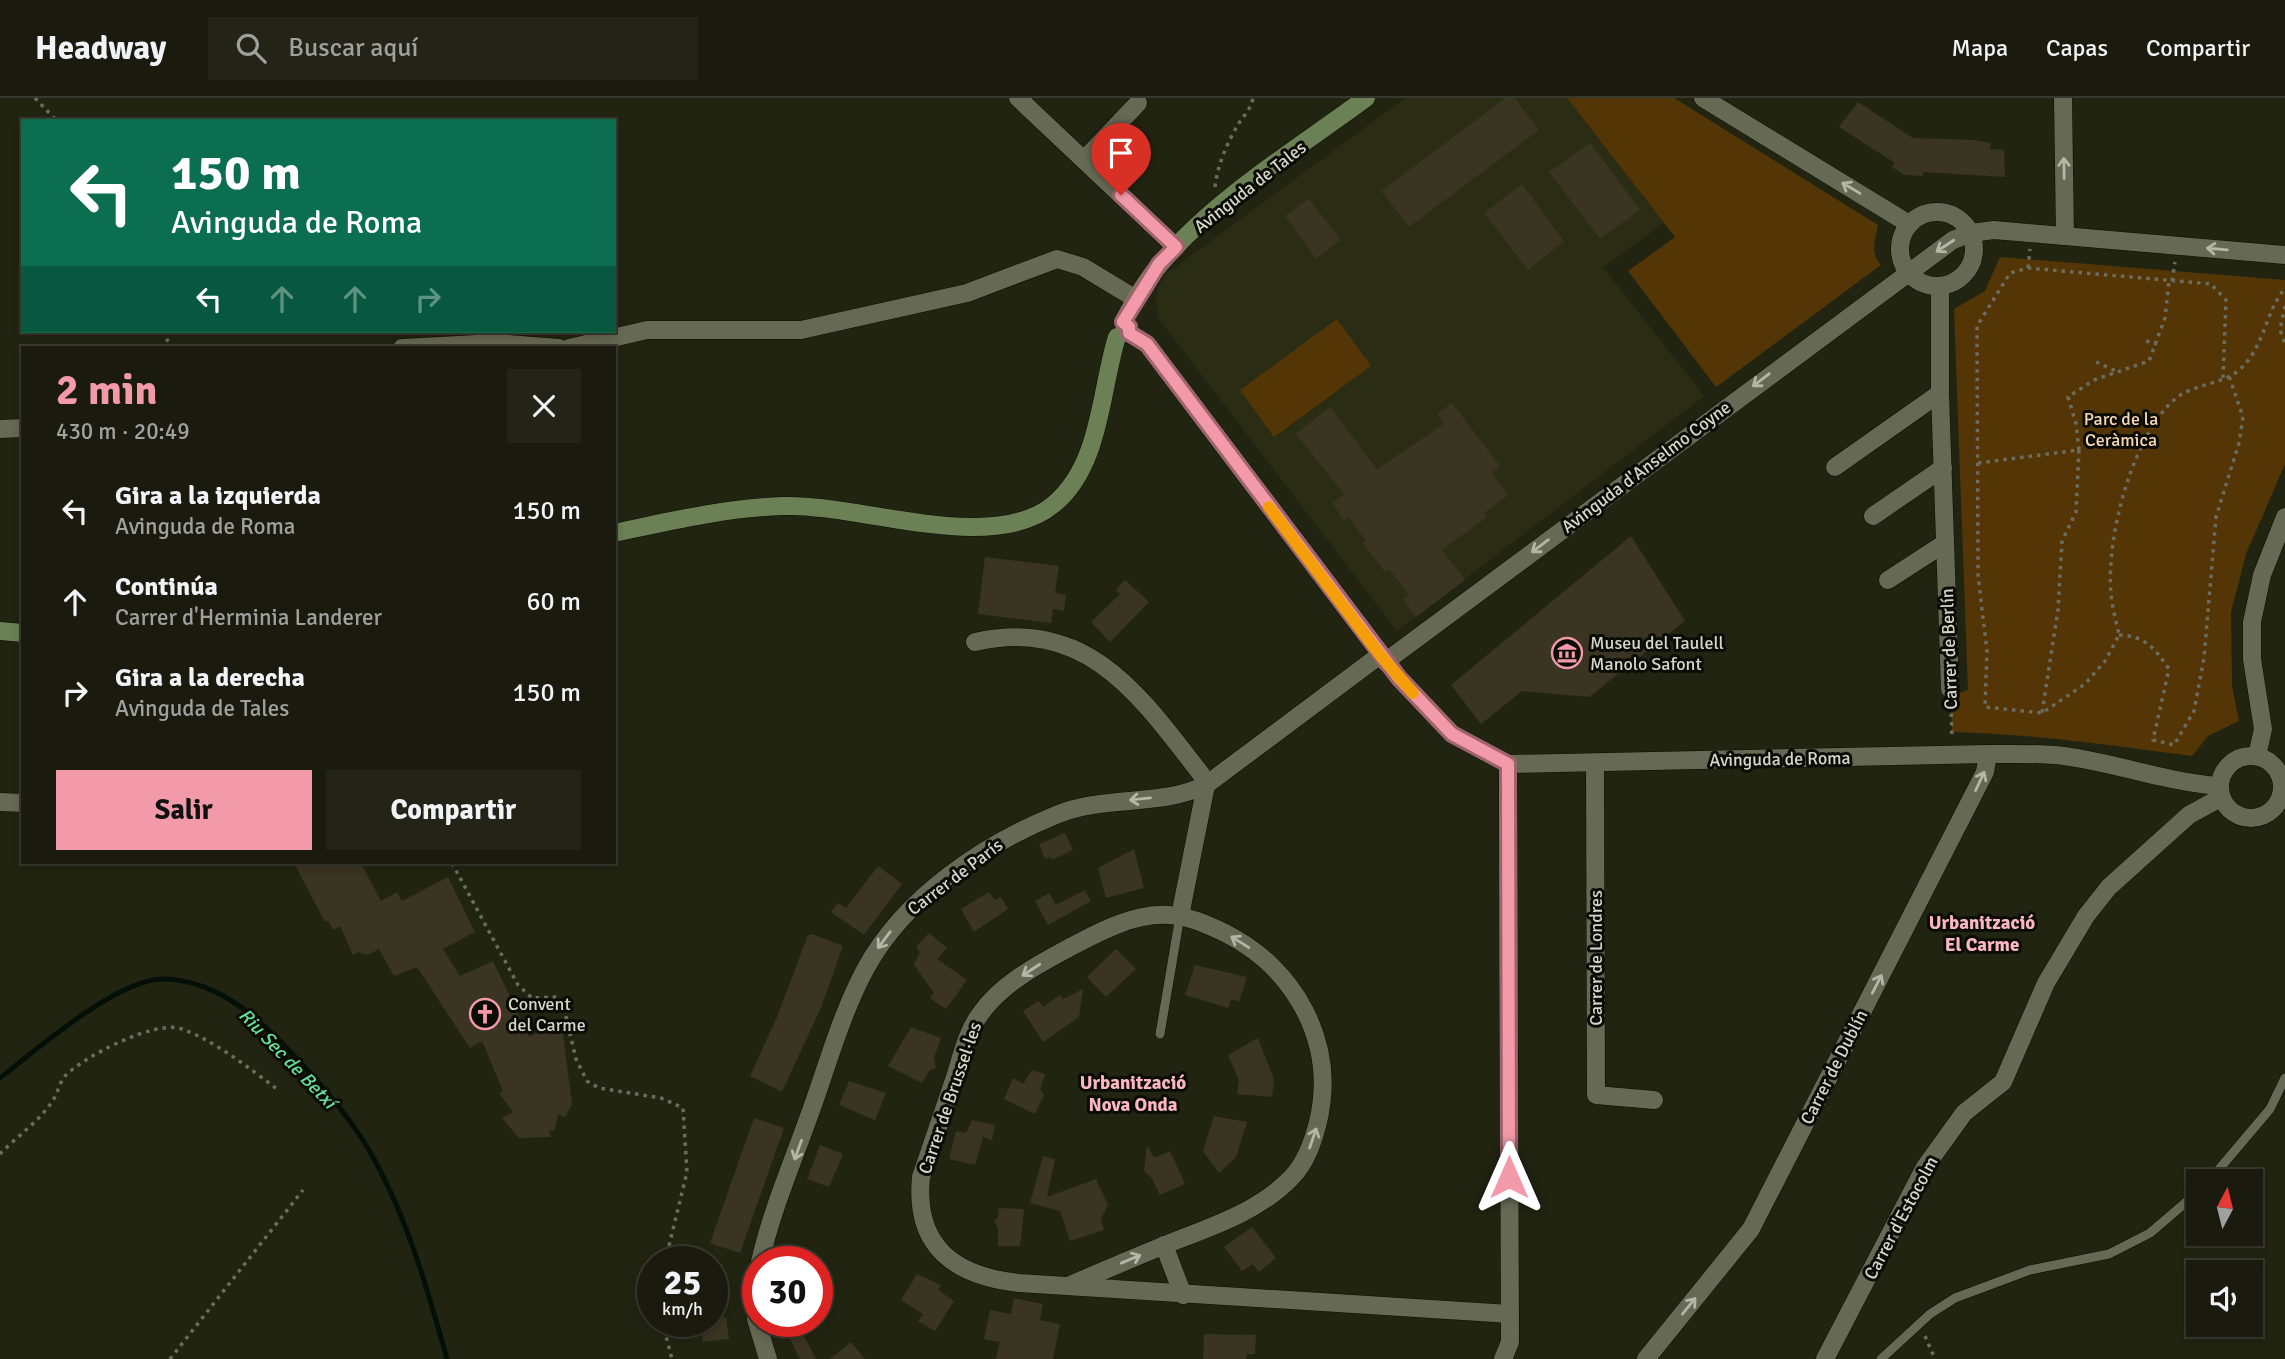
<!DOCTYPE html>
<html lang="es">
<meta charset="utf-8">
<style>
:root{--surface:#1a1b0e;--page:#232417;--text:#f1f3f6;--muted:#9fa19e;--line:#38392e;--accent:#f39aaa}
body{margin:0;font-family:Signika,sans-serif;background:var(--page);color:var(--text);height:100vh;display:flex;flex-direction:column;font-size:26px;white-space:nowrap}
*{box-sizing:border-box;margin:0}
p{font-size:23px;color:var(--muted)}
.icon{flex:none;width:38px;height:38px;fill:none;stroke:currentColor;stroke-width:2;stroke-linecap:round;stroke-linejoin:round}
.map{position:relative;flex:1;overflow:hidden}
.sheet{position:absolute;left:21px;top:248px;width:595px;height:518px;display:flex;flex-direction:column;background:var(--surface);border-radius:0px;box-shadow:0 4px 10px #0003,0 0 0 2px var(--line)}
.sheet>*{flex:none}
.banner{position:absolute;left:21px;top:21px;width:595px;height:214px;border-radius:0px;box-shadow:0 4px 10px #0003,0 0 0 2px var(--line);background:#0b6e4f;color:#fff;overflow:hidden}
.needle{width:46px;rotate:7deg}
.controls{position:absolute;left:2186px;top:1071px;display:grid;gap:14px}
.controls a{display:grid;place-items:center;width:77px;height:77px;border-radius:0px;background:var(--surface);box-shadow:0 4px 10px #0003,0 0 0 2px var(--line);font-size:35px}
.speed{position:absolute;left:637px;top:1148px;display:flex;gap:14px;font-size:35px;font-weight:700;text-align:center}
.speed>*{display:grid;place-content:center;width:91px;height:91px;border-radius:50%;background:var(--surface);box-shadow:0 4px 10px #0003,0 0 0 2px var(--line);line-height:1}
.speed small{font-size:18px;font-weight:400}
.speed .limit{border:10px solid #d22;background:#fff;color:#111}
.pin{position:absolute;display:grid;place-items:center;width:60px;height:60px;color:#fff;margin:-72px -30px;border-radius:50% 50% 50% 0;rotate:-45deg;box-shadow:0 0 7px #0007}
.pin .icon{rotate:45deg}
.me{position:absolute;width:77px;margin:-38px;rotate:0deg;stroke-linejoin:round;filter:drop-shadow(0 0 5px #0008)}
.turn{display:flex;align-items:center;gap:24px;height:147px;padding:0 35px;font-size:32px}
.turn .icon{width:91px;height:91px;stroke-width:2.5}
.turn b{display:block;font-size:49px;line-height:60px}
.lanes{display:flex;align-items:center;height:66px;padding:0 35px;background:#0003;justify-content:center;gap:35px;direction:ltr}
.lanes .off{opacity:.35}
.round{display:grid;place-items:center;flex:none;width:74px;height:74px;border-radius:0px;background:var(--page)}
.overview{display:flex;align-items:center;justify-content:space-between;height:119px;padding:0 35px}
h1{font-size:42px;font-weight:700;line-height:52px;color:var(--accent)}
.action{display:flex;gap:14px;margin-top:auto;padding:14px 35px}
.action a{flex:1;height:80px;border-radius:0px;background:var(--accent);color:#111;font-size:28px;font-weight:700;line-height:80px;text-align:center}
.action a+a{background:var(--page);color:var(--text)}
ul{padding:0;list-style:none}
li{display:flex;align-items:center;gap:21px;height:91px;padding:0 35px}
li div{flex:1}
li b{display:block;font-size:26px}
li em{font-style:normal}
header{display:flex;align-items:center;gap:42px;box-sizing:border-box;height:98px;padding:0 35px;background:var(--surface);border-bottom:2px solid var(--line)}
header strong{font-size:33px}
nav{display:flex;gap:38px;margin-inline-start:auto;font-size:24px}
.search{width:490px;height:63px;background:var(--page);display:flex;align-items:center;gap:18px;box-sizing:border-box;padding:0 24px;border-radius:0px;color:var(--muted);font-size:26px}
.map>svg:first-child{display:block}
.built{fill:#2a2d14}
.green{fill:#543606}
.lines{fill:none;stroke-linecap:round;stroke-linejoin:round}
.stream{stroke:#040f08;stroke-width:5}
.building{fill:#3a3422}
.lane-casing{stroke:#0b0d01;stroke-width:10}
.street-casing{stroke:#0b0d01;stroke-width:19}
.secondary-casing{stroke:#0b0d01;stroke-width:19}
.path{stroke:#6b6d5e;stroke-width:3.5;stroke-dasharray:3.5 5;stroke-linecap:butt}
.lane{stroke:#666954;stroke-width:9}
.street{stroke:#666954;stroke-width:18}
.secondary{stroke:#6b8054;stroke-width:18}
.oneway{stroke:#b4b6a7}
.route-casing{stroke:#9e646e;stroke-width:18}
.route{stroke:#f39aaa;stroke-width:12}
.slow{stroke:#f59e0b;stroke-width:12}
.labels{text-anchor:middle;stroke-width:6;stroke-linejoin:round;paint-order:stroke}
.street-label{font-size:18px;fill:#d5d7cb;stroke:#0b0c05}
.park-label{font-size:18px;fill:#f8d9b3;stroke:#0b0c05}
.poi-label{font-size:18px;fill:#d5d7cb;stroke:#0b0c05;text-anchor:start}
.neighbourhood-label{font-size:19px;font-weight:bold;fill:#fab6c1;stroke:#0b0c05}
.water-label{font-size:19px;font-style:italic;fill:#64e29c;stroke:#0b0c05}
</style>
<header>
<strong>Headway</strong>
<div class="search"><svg class="icon" aria-label="search" viewBox="0 0 24 24"><circle cx="10" cy="10" r="6"/><path d="M15 15l6 6"/></svg>Buscar aquí</div>
<nav><a>Mapa</a><a>Capas</a><a>Compartir</a></nav>
</header>
<div class="map">
<svg width="2285" height="1261" viewBox="0 0 2285 1261">
<rect width="100%" height="100%" fill="#222412"/>
<polygon class="built" points="1405,0 1567,0 1664,125 1603,169 1704,298 1397,533 1159,221 1156,205 1158,189 1166,176"/>
<g class="green">
<path d="M1567 0H1674L1878 127C1875 141 1870 155 1881 167L1716 289 1628 173 1675 139Z"/>
<path d="M2000 159 2285 182V366L2246 456 2231 514 2232 588 2239 623 2208 638 2192 658C2111 647 2033 636 1952 634L1951 598 1968 592 1954 211 1985 193Z"/>
<polygon points="1337,221 1371,268 1274,339 1240,292"/>
</g>
<g class="lines">
<path class="stream" d="M0 980C36 952 116 882 162 881 187 881 211 890 232 903 274 930 340 1005 366 1047 405 1112 427 1189 447 1261"/>
</g>
<g class="building">
<polygon points="1506,0 1515,0 1539,32 1409,129 1381,93"/>
<polygon points="1858,4 1913,40 1975,42 1991,45 1990,51 2004,52 2005,79 1923,74 1923,78 1904,77 1892,69 1895,65 1839,29"/>
<polygon points="1590,45 1640,112 1600,141 1549,74"/>
<polygon points="1522,86 1564,143 1528,172 1484,115"/>
<polygon points="1309,101 1341,142 1316,161 1285,118"/>
<polygon points="1452,305 1500,368 1492,375 1508,397 1484,415 1487,419 1442,452 1465,482 1416,519 1403,501 1409,497 1389,471 1385,474 1363,445 1366,443 1348,419 1344,422 1332,405 1344,396 1296,336 1330,309 1377,371 1444,326 1437,316"/>
<polygon points="1631,438 1685,523 1589,599 1522,593 1481,626 1451,587"/>
<polygon points="985,459 1059,468 1055,495 1066,497 1064,513 1053,511 1051,525 978,516"/>
<polygon points="1125,482 1149,504 1110,544 1091,524 1120,496 1116,492"/>
<polygon points="1065,735 1073,752 1052,762 1050,759 1045,761 1039,746"/>
<polygon points="1134,751 1144,790 1106,800 1098,770"/>
<polygon points="294,765 361,765 381,803 397,794 402,803 448,779 475,834 443,851 460,878 493,863 529,938 562,928 572,1006 565,1019 558,1016 555,1032 549,1033 551,1039 519,1040 502,1020 513,1014 499,995 503,993 482,943 470,950 417,869 394,878 379,851 368,857 358,854 353,857 340,828 333,832 328,822 325,824"/>
<polygon points="878,768 902,786 864,837 831,814 838,805 846,810"/>
<polygon points="1085,792 1091,803 1048,827 1035,803 1049,795 1056,807"/>
<polygon points="989,794 995,802 1001,799 1008,811 974,834 961,811"/>
<polygon points="929,835 947,850 937,861 967,882 946,911 930,900 934,895 914,867 920,854 916,849"/>
<polygon points="812,836 843,848 822,907 782,994 750,978 777,919 808,837"/>
<polygon points="1116,851 1136,871 1106,899 1087,879"/>
<polygon points="1195,867 1247,879 1239,904 1231,901 1228,910 1185,897"/>
<polygon points="1083,891 1079,919 1043,944 1023,913 1039,903 1043,909 1060,897 1063,901"/>
<polygon points="911,929 941,940 934,960 936,970 930,972 922,985 888,968"/>
<polygon points="1258,940 1274,981 1272,999 1237,996 1239,982 1228,957"/>
<polygon points="1032,972 1045,976 1040,991 1044,997 1035,1016 1004,1001 1013,980 1023,986"/>
<polygon points="849,983 886,995 875,1022 839,1007"/>
<polygon points="1214,1018 1247,1024 1236,1059 1219,1075 1203,1053"/>
<polygon points="754,1020 784,1030 740,1155 710,1145"/>
<polygon points="972,1022 995,1027 992,1042 983,1039 975,1067 949,1061 956,1033 966,1035"/>
<polygon points="820,1047 843,1056 829,1089 807,1081"/>
<polygon points="1147,1047 1154,1060 1170,1053 1185,1086 1160,1097 1152,1080 1144,1073"/>
<polygon points="1043,1058 1055,1061 1047,1099 1096,1081 1108,1107 1101,1121 1104,1132 1070,1143 1060,1113 1030,1105"/>
<polygon points="999,1110 1024,1111 1020,1148 998,1148 998,1130 994,1123 998,1119"/>
<polygon points="1252,1129 1276,1160 1259,1174 1253,1166 1242,1173 1224,1149"/>
<polygon points="917,1176 941,1187 938,1192 954,1203 935,1233 918,1223 923,1216 901,1202"/>
<polygon points="1014,1200 1043,1206 1040,1222 1060,1226 1053,1261 996,1261 1000,1244 984,1241 990,1212 1011,1216"/>
<polygon points="726,1219 729,1241 703,1244 701,1223"/>
<polygon points="781,1223 822,1223 802,1234 816,1261 800,1261"/>
<polygon points="1204,1236 1256,1237 1255,1256 1247,1256 1246,1261 1203,1261"/>
<polygon points="851,1244 865,1261 830,1261"/>
</g>
<g class="lines">
<g class="lane-casing">
<g id="lane">
<polyline points="1160,936 1180,818"/>
<polyline points="2209,1083 2270,1011 2285,980"/>
<polyline points="1881,1261 1930,1216 1955,1200 2030,1172 2109,1156 2150,1135 2198,1094"/>
</g>
</g>
<g class="street-casing">
<g id="street">
<polyline points="1018,0 1176,149"/>
<polyline points="1703,0 1909,126"/>
<polyline points="2063,0 2065,138"/>
<polyline points="1084,62 1138,5"/>
<circle cx="1937" cy="151" r="37"/>
<polyline points="1940,189 1940,295 1950,591"/>
<path d="M1129 235 1147 246 1399 580 1452 636 1508 666 1988 656C2013 656 2039 655 2064 658 2116 665 2166 684 2219 688"/>
<polyline points="402,250 496,245 559,250"/>
<polyline points="569,250 647,232 801,232 967,195 1057,161 1083,169 1136,201"/>
<polyline points="0,331 23,330"/>
<polyline points="1835,369 1940,295"/>
<polyline points="1873,418 1943,370"/>
<polyline points="1888,482 1945,445"/>
<path d="M975 544C1088 518 1141 599 1201 676L1206 687 1180 818"/>
<polyline points="1385,564 1953,142 1971,135 1994,132 2285,157"/>
<circle cx="2251" cy="689" r="31"/>
<polyline points="2257,658 2263,631 2252,561 2252,524 2262,477 2285,419"/>
<polyline points="1595,665 1596,997 1654,1002"/>
<polyline points="0,704 23,705"/>
<polyline points="1164,1147 1183,1197"/>
<path d="M760 1164C771 1114 792 1066 809 1018 827 969 841 916 866 870 905 799 983 747 1056 717 1104 697 1160 709 1206 687L1380 557"/>
<polyline points="758,1176 756,1221 768,1261"/>
<path d="M1068 1188C1100 1174 1133 1160 1165 1147 1209 1129 1257 1115 1291 1080 1306 1065 1313 1044 1318 1024 1337 945 1295 870 1225 835 1208 827 1189 818 1169 817 1132 815 1097 835 1065 852 1035 868 1001 887 981 915 967 933 962 957 955 979 944 1012 932 1046 921 1079 914 1149 955 1178 1019 1185L1510 1216"/>
<polyline points="1503,1261 1510,1244 1508,666"/>
<polyline points="1646,1261 1751,1131 1985,674 1988,656"/>
<polyline points="1825,1261 1925,1069 1964,1015 2003,984 2046,885 2086,818 2109,789 2189,717 2220,700"/>
</g>
</g>
<g class="secondary-casing">
<g id="secondary">
<path d="M1123 224C1134 204 1146 182 1161 165 1217 99 1297 51 1366 0"/>
<path d="M614 435C670 423 726 410 783 408 858 405 993 458 1054 406 1101 367 1100 293 1117 239"/>
<polyline points="0,533 23,535"/>
</g>
</g>
<g class="path">
<polyline points="35,0 57,23"/>
<path d="M1215 89C1217 68 1228 43 1239 25 1245 16 1251 11 1253 0"/>
<polyline points="2028,170 2030,151"/>
<polyline points="2172,183 2175,164"/>
<polyline points="2285,208 2280,232 2285,246"/>
<polyline points="163,233 171,250"/>
<polyline points="2146,243 2157,246"/>
<polyline points="2096,264 2116,273"/>
<path d="M2223 280 2226 202 2211 186 2028 170 2010 175 1977 228 1978 477 1987 553 1985 609 2042 615 2085 586 2105 563 2119 537C2116 523 2112 509 2111 495 2106 439 2132 339 2175 301 2192 286 2221 287 2238 273 2265 250 2264 216 2285 190"/>
<polyline points="2079,352 2076,326 2068,299 2094,282 2149,263 2165,220 2169,183"/>
<polyline points="1978,365 2079,352 2076,414 2062,443 2058,512 2042,615"/>
<path d="M2119 537C2146 538 2155 551 2169 571L2153 642 2174 647 2194 613 2204 560 2216 419 2239 345 2243 319 2229 278"/>
<polyline points="1951,607 1952,641"/>
<polyline points="452,765 518,887 532,900 557,899 565,915 576,961 587,983 599,990 661,1000 683,1010 687,1074 665,1164"/>
<path d="M0 1056C16 1039 41 1022 53 1002 58 995 59 985 65 978 83 959 156 921 182 931 215 943 249 970 277 991"/>
<polyline points="662,1223 672,1261"/>
<polyline points="1925,1238 1935,1261"/>
<polyline points="170,1261 303,1092"/>
</g>
<use href="#lane" class="lane"/>
<use href="#street" class="street"/>
<use href="#secondary" class="secondary"/>
</g>
<defs><path id="oneway-shaft" d="M-6 0H5M1.5-3L5.5 0L1.5 3" fill="none" stroke-width="1.6" stroke-linecap="round" stroke-linejoin="round" transform="scale(1.75)"/></defs>
<g class="oneway">
<use href="#oneway-shaft" transform="translate(2064 70) rotate(-91)"/>
<use href="#oneway-shaft" transform="translate(1851 90) rotate(-149)"/>
<use href="#oneway-shaft" transform="translate(1945 148) rotate(147)"/>
<use href="#oneway-shaft" transform="translate(2217 151) rotate(-175)"/>
<use href="#oneway-shaft" transform="translate(1761 282) rotate(143)"/>
<use href="#oneway-shaft" transform="translate(1540 448) rotate(143)"/>
<use href="#oneway-shaft" transform="translate(1980 683) rotate(-65)"/>
<use href="#oneway-shaft" transform="translate(1140 701) rotate(174)"/>
<use href="#oneway-shaft" transform="translate(884 842) rotate(127)"/>
<use href="#oneway-shaft" transform="translate(1240 844) rotate(-148)"/>
<use href="#oneway-shaft" transform="translate(1031 872) rotate(147)"/>
<use href="#oneway-shaft" transform="translate(1877 886) rotate(-63)"/>
<use href="#oneway-shaft" transform="translate(1313 1040) rotate(-71)"/>
<use href="#oneway-shaft" transform="translate(798 1052) rotate(110)"/>
<use href="#oneway-shaft" transform="translate(1131 1161) rotate(-23)"/>
<use href="#oneway-shaft" transform="translate(1689 1208) rotate(-51)"/>
</g>
<g class="lines">
<g class="route-casing">
<polyline id="route" points="1121,97 1176,149 1159,166 1123,224 1129,229 1129,235 1147,246 1399,580 1452,636 1508,666 1509,1079"/>
</g>
<use href="#route" class="route"/>
<polyline class="slow" points="1269,409 1380,557 1413,595"/>
</g>
<defs>
<g id="museum-ring" transform="scale(1.575)"><circle r="9.5" fill="#0b0c05" stroke="#f39aaa" stroke-width="1.5"/><path d="M0-6L6-3V-2H-6V-3ZM-5-1h2V3h-2ZM-1-1h2V3h-2ZM3-1h2V3H3ZM-6 4H6V6H-6Z" fill="#f39aaa"/></g>
<g id="church-ring" transform="scale(1.575)"><circle r="9.5" fill="#0b0c05" stroke="#f39aaa" stroke-width="1.5"/><path d="M-1.2-6h2.4v3.5h3.3v2.4h-3.3V6h-2.4V-.1h-3.3v-2.4h3.3Z" fill="#f39aaa"/></g>
</defs>
<g fill-rule="evenodd">
<use href="#museum-ring" x="1567" y="555"/>
<use href="#church-ring" x="485" y="916"/>
</g>
<g class="labels">
<g class="street-label">
<text transform="translate(1250 89) rotate(-38)" y="6">Avinguda de Tales</text>
<text transform="translate(1646 369) rotate(-37)" y="6">Avinguda d'Anselmo Coyne</text>
<text transform="translate(1949 551) rotate(-92)" y="6">Carrer de Berlín</text>
<text transform="translate(1780 661) rotate(-1)" y="6">Avinguda de Roma</text>
<text transform="translate(955 779) rotate(-37)" y="6">Carrer de París</text>
<text transform="translate(1596 860) rotate(-90)" y="6">Carrer de Londres</text>
<text transform="translate(1834 969) rotate(-63)" y="6">Carrer de Dublín</text>
<text transform="translate(950 1000) rotate(-71)" y="6">Carrer de Brussel·les</text>
<text transform="translate(1901 1120) rotate(-62)" y="6">Carrer d'Estocolm</text>
</g>
<g class="park-label">
<text x="2121" y="327">Parc de la<tspan x="2121" dy="21">Ceràmica</tspan></text>
</g>
<g class="poi-label">
<text x="1590" y="551">Museu del Taulell<tspan x="1590" dy="21">Manolo Safont</tspan></text>
<text x="508" y="912">Convent<tspan x="508" dy="21">del Carme</tspan></text>
</g>
<g class="neighbourhood-label">
<text x="1982" y="831">Urbanització<tspan x="1982" dy="22">El Carme</tspan></text>
<text x="1133" y="991">Urbanització<tspan x="1133" dy="22">Nova Onda</tspan></text>
</g>
<g class="water-label">
<text transform="translate(288 960) rotate(46)" y="7">Riu Sec de Betxí</text>
</g>
</g>
</svg>
<div class="controls">
<a><svg class="needle" viewBox="-14 -14 28 28"><path d="M0-13l5 13h-10z" fill="#e53935"/><path d="M0 13l5-13h-10z" fill="#9fa19e"/></svg></a>
<a><svg class="icon" aria-label="sound" viewBox="0 0 24 24"><path d="M4 9h4l5-4v14l-5-4H4zM17 9q2 3 0 6"/></svg></a>
</div>
<div class="speed"><div>25<small>km/h</small></div><div class="limit">30</div></div>
<div class="pin" style="left:1121px;top:97px;background:#d93025"><svg class="icon" aria-label="arrive" viewBox="0 0 24 24"><path d="M6 21V4h12l-3 4 3 4H6"/></svg></div>
<svg class="me" style="left:1509px;top:1079px" viewBox="-20 -20 40 40"><path d="M0-17L14 15 0 8-14 15z" fill="#f39aaa" stroke="#fff" stroke-width="4"/></svg>
<div class="banner">
<div class="turn"><svg class="icon" aria-label="left" viewBox="0 0 24 24"><path d="M17 20v-9H6M10 6l-5 5 5 5"/></svg><div><b>150 m</b>Avinguda de Roma</div></div>
<div class="lanes"><svg class="icon" aria-label="left" viewBox="0 0 24 24"><path d="M17 20v-9H6M10 6l-5 5 5 5"/></svg><svg class="icon off" aria-label="ahead" viewBox="0 0 24 24"><path d="M12 20V5M6 11l6-6 6 6"/></svg><svg class="icon off" aria-label="ahead" viewBox="0 0 24 24"><path d="M12 20V5M6 11l6-6 6 6"/></svg><svg class="icon off" aria-label="right" viewBox="0 0 24 24"><path d="M7 20v-9h11M14 6l5 5-5 5"/></svg></div>
</div>
<section class="sheet">
<div class="overview"><div><h1>2 min</h1><p>430 m · 20:49</p></div><a class="round"><svg class="icon" aria-label="close" viewBox="0 0 24 24"><path d="M6 6l12 12M18 6L6 18"/></svg></a></div>
<ul>
<li><svg class="icon" aria-label="left" viewBox="0 0 24 24"><path d="M17 20v-9H6M10 6l-5 5 5 5"/></svg><div><b>Gira a la izquierda</b><p>Avinguda de Roma</p></div><em>150 m</em></li>
<li><svg class="icon" aria-label="ahead" viewBox="0 0 24 24"><path d="M12 20V5M6 11l6-6 6 6"/></svg><div><b>Continúa</b><p>Carrer d'Herminia Landerer</p></div><em>60 m</em></li>
<li><svg class="icon" aria-label="right" viewBox="0 0 24 24"><path d="M7 20v-9h11M14 6l5 5-5 5"/></svg><div><b>Gira a la derecha</b><p>Avinguda de Tales</p></div><em>150 m</em></li>
</ul>
<div class="action"><a>Salir</a><a>Compartir</a></div>
</section>
</div>
